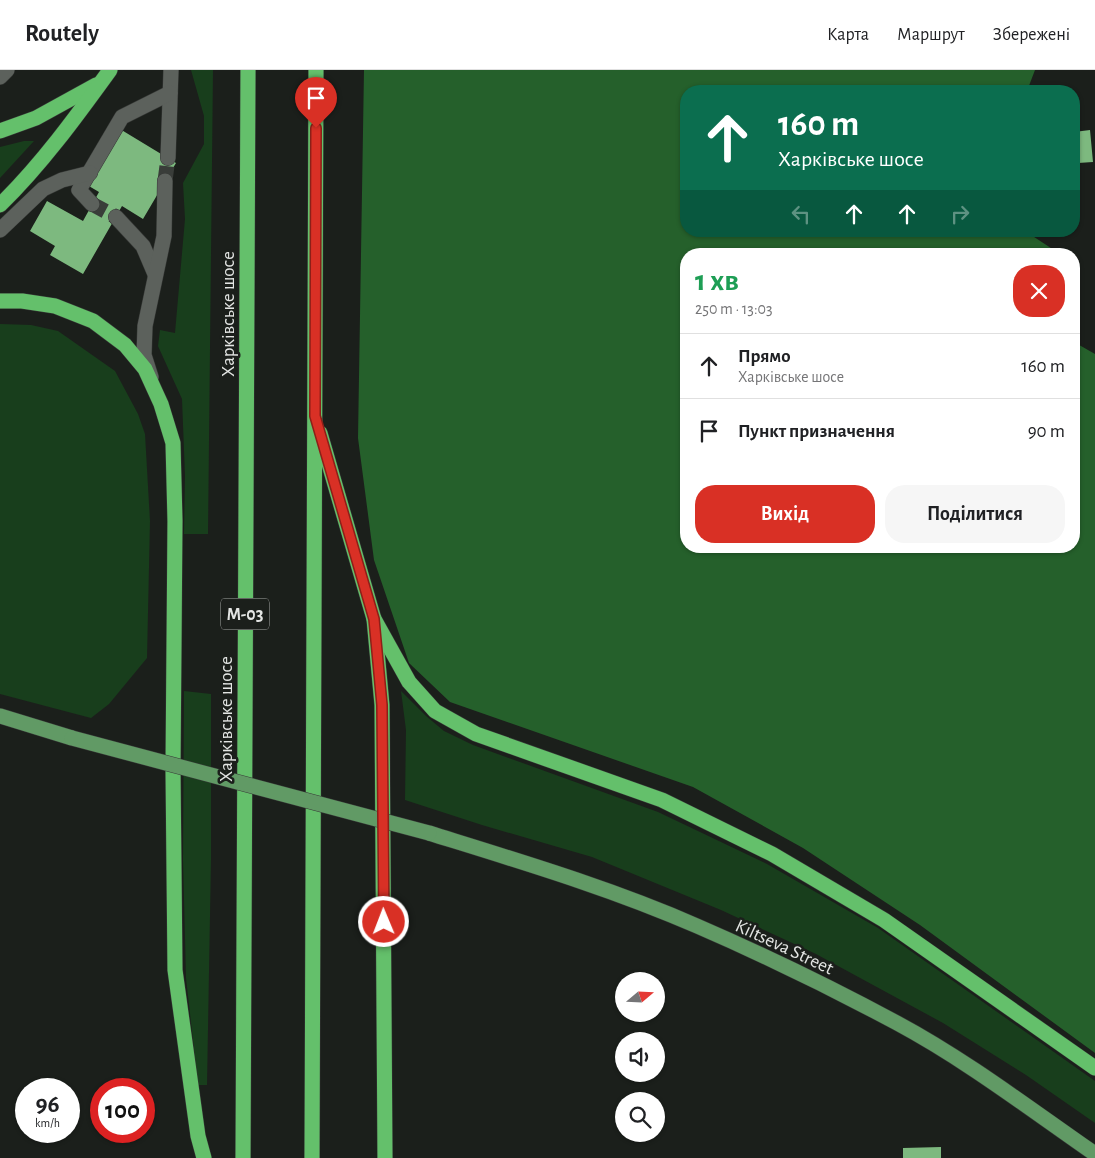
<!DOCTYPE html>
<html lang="uk">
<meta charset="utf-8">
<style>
:root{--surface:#fff;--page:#f6f6f6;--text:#202124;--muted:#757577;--line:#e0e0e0;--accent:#d93025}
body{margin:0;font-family:"Alegreya Sans",sans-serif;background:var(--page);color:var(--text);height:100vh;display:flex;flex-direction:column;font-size:19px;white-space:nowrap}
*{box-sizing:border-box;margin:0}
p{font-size:16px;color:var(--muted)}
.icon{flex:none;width:28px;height:28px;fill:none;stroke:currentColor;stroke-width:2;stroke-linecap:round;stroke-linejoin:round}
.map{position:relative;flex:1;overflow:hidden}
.drawer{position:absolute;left:680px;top:178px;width:400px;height:305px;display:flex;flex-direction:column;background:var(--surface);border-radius:20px;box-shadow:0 1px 4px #0004}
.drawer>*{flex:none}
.top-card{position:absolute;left:680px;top:15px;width:400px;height:152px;border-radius:20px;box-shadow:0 1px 4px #0004;background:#0b6e4f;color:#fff;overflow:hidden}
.needle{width:32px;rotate:71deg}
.controls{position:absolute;left:615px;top:902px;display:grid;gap:10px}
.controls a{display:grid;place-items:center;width:50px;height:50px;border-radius:50%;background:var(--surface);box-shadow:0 1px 4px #0004;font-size:25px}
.speed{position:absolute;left:15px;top:1008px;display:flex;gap:10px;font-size:25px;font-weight:700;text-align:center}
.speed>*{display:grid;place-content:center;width:65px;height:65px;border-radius:50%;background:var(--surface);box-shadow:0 1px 4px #0004;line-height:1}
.speed small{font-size:12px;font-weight:400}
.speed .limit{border:8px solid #d22;background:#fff;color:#111}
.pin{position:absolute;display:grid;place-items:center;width:42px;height:42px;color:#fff;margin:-51px -21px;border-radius:50% 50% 50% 0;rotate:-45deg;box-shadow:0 0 5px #0007}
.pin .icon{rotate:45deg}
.me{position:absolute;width:55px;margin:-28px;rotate:359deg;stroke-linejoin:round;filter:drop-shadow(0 0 4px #0008)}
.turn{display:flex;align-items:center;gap:18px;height:105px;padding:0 15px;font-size:22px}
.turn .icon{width:65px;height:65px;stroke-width:2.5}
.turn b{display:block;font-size:35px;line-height:42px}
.lanes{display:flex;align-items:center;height:48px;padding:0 15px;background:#0003;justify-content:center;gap:25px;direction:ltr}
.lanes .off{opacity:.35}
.round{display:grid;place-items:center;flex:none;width:52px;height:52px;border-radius:20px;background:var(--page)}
.summary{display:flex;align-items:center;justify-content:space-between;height:85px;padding:0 15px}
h1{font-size:30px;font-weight:700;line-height:38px;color:#1e9e55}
.cta{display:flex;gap:10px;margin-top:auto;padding:10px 15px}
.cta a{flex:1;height:58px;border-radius:20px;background:var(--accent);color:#fff;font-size:20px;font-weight:700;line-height:58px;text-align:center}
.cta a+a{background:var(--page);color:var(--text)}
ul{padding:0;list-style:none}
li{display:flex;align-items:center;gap:15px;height:65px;padding:0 15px;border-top:1px solid var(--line)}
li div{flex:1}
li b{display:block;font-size:19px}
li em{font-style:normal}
header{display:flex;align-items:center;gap:30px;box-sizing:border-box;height:70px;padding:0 25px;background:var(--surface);border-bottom:1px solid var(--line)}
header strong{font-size:24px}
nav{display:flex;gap:28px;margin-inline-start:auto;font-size:18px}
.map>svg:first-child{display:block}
.green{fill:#183e1c}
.forest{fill:#25602b}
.building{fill:#7db97f}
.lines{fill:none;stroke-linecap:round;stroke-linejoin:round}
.minor-tunnel{stroke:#393d39;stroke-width:15;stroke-dasharray:15 8;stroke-linecap:butt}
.minor-casing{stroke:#373937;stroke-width:16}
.major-casing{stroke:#373937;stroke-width:16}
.highway-casing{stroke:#373937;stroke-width:16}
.minor{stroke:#5c615c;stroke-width:15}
.major{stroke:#619a65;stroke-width:15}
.highway{stroke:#64c06b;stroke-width:15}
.major-bridge-casing{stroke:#373937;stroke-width:16;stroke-linecap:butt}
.major-bridge{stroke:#619a65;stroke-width:15}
.route-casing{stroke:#8d1f18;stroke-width:12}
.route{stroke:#d93025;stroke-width:9}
.labels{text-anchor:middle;stroke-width:5;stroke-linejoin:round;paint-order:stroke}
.shield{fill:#1b1f1b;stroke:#a7aaa7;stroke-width:1}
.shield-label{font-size:18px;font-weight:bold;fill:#e3e5e3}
.street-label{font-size:19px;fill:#e3e5e3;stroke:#1b1f1b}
</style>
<header>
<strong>Routely</strong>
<nav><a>Карта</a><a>Маршрут</a><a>Збережені</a></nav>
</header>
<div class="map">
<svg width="1095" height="1088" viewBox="0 0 1095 1088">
<rect width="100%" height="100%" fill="#1b1f1b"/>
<g class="green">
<polygon points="191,0 213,0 208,464 184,464 185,406 182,329 158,276 160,260 175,263 185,149 183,113 204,74 204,46"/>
<polygon points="24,71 34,71 0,108 0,77"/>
<polygon points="0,254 31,255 58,261 115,301 138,344 145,364 150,451 147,588 109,634 91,648 0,624"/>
<polygon points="184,621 211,624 211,789 207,1015 198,1015 186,908 183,790"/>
<polygon points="401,621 426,646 444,661 473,675 658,742 767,794 878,858 1095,1011 1095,1053 1026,1005 943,953 816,884 721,840 592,787 482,755 405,730 406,660"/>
</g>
<polygon class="forest" points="364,0 1035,0 1027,21 686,21 686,161 1025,161 1060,184 686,184 686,476 1074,476 1074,272 1095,284 1095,983 920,855 803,778 693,717 450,632 409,593 374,490 358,368"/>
<g class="building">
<polygon points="110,53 176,93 143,149 122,136 83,204 50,185 55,176 30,161 47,131 83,151 99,122 77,109"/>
<polygon points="1090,60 1093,92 1078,93 1079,101 1074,101 1074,62"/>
<polygon points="941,1077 941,1088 903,1088 903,1078"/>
</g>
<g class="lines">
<g class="minor-tunnel">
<polyline points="165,111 168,88"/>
<polyline points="92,134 116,147"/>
</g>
<g class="minor-casing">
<g id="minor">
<polyline points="0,7 7,0"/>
<polyline points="168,88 171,0"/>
<polyline points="92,134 79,120 122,47 170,23"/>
<polyline points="116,147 143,176 155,204"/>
<polyline points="0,160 43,119 62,110 90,103"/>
<polyline points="151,307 144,285 145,256 164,166 165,111"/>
</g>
</g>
<g class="major-casing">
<g id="major">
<polyline points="0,646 72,668"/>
<path d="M429 763C519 791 610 818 697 856 764 885 832 918 897 953 966 990 1030 1039 1095 1084"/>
</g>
</g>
<g class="highway-casing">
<g id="highway">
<polyline points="0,61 36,48 96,15"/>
<path d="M0 135C41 95 76 47 110 0"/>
<polyline points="0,231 22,231 55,236 93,251 125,275 145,299 161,334 173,373 175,451 173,699 175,900 198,1066 204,1088"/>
<polyline points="320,363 374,549 382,635 385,1088"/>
<polyline points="374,549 409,612 435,641 476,664 662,730 772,784 884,850 1095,998"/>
<polyline points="243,1088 248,0"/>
<polyline points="312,1088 316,0"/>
</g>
</g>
<use href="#minor" class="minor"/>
<use href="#major" class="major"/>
<use href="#highway" class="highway"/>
<g class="major-bridge-casing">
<polyline id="major-bridge" points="72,668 429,763"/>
</g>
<use href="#major-bridge" class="major-bridge"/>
</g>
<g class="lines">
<g class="route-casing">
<polyline id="route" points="316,58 315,346 374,549 382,635 384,852"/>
</g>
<use href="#route" class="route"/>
</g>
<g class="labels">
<rect class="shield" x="221" y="528.5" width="48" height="31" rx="4"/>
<g class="shield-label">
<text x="245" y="550">М-03</text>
</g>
<g class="street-label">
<text transform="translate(227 244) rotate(-90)" y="7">Харківське шосе</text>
<text transform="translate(225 649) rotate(-90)" y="7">Харківське шосе</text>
<text transform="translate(785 876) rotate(25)" y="7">Kiltseva Street</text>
</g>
</g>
</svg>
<div class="controls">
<a><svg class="needle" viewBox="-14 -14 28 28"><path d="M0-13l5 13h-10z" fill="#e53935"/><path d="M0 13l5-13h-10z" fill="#757577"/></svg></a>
<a><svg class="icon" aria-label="sound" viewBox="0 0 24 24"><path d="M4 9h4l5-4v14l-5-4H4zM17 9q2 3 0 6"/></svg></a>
<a><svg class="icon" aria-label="search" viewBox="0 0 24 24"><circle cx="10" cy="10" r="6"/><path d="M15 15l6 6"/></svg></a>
</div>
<div class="speed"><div>96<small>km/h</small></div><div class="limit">100</div></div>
<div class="pin" style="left:316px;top:58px;background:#d93025"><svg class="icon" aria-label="arrive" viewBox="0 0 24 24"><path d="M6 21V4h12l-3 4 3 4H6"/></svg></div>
<svg class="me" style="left:384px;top:852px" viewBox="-20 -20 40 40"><circle r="17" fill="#d93025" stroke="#fff" stroke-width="3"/><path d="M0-11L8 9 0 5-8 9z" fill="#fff"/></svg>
<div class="top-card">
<div class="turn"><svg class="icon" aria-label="ahead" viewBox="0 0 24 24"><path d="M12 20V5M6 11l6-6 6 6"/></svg><div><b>160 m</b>Харківське шосе</div></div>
<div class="lanes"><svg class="icon off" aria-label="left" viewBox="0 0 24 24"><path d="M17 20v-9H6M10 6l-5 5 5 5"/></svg><svg class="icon" aria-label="ahead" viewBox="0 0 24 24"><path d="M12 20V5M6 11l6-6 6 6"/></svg><svg class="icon" aria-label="ahead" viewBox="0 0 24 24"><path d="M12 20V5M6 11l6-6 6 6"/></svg><svg class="icon off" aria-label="right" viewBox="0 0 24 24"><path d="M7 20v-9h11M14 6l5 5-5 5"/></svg></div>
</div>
<section class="drawer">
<div class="summary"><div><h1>1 хв</h1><p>250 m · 13:03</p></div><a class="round" style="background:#d93025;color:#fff"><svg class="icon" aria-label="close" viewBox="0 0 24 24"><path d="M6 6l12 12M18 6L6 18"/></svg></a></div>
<ul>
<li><svg class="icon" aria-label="ahead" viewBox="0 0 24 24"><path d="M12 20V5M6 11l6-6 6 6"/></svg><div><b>Прямо</b><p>Харківське шосе</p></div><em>160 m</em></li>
<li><svg class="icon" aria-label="arrive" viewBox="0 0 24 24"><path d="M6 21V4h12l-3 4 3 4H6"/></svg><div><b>Пункт призначення</b></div><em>90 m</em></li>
</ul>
<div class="cta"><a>Вихід</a><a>Поділитися</a></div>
</section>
</div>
